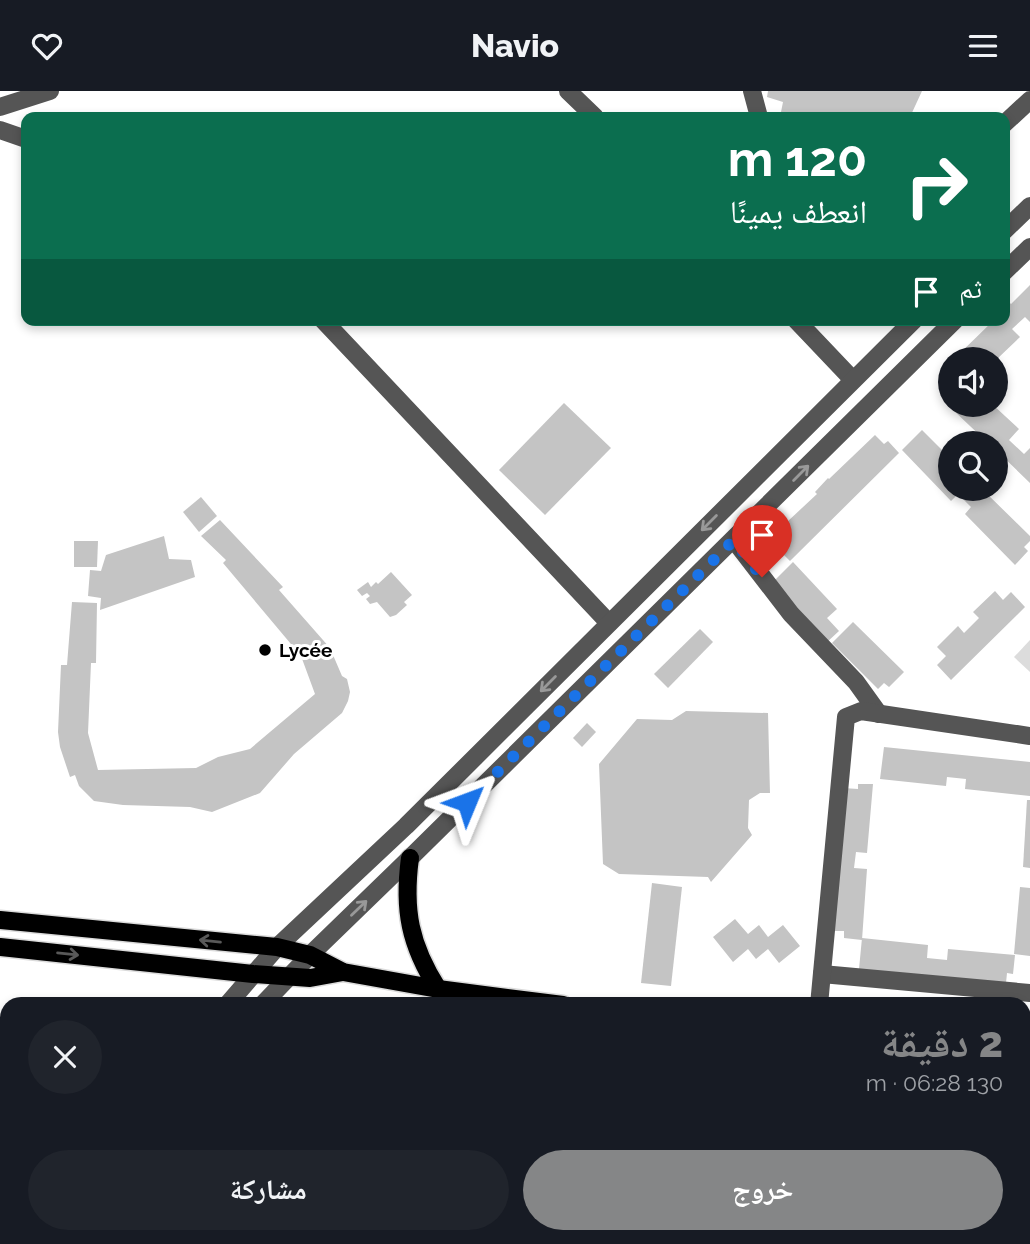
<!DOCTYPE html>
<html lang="ar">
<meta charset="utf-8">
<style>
:root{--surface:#171b24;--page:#20242c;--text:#f1f3f6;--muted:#9ea1a6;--accent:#858687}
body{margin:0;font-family:Raleway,"Noto Naskh Arabic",sans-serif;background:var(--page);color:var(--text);direction:rtl;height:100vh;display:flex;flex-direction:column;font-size:26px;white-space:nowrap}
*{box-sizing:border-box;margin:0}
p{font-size:23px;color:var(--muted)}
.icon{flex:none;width:38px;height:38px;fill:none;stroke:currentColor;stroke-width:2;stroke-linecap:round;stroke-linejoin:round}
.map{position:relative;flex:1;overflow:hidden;direction:ltr}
.side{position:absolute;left:0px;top:906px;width:1031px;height:247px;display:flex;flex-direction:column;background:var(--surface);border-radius:21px 21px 0 0;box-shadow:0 4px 10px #0003;direction:rtl}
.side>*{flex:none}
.top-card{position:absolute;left:21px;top:21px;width:989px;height:214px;border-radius:14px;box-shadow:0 4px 10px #0003;direction:rtl;background:#0b6e4f;color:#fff;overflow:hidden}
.fabs{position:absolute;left:938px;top:256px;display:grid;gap:14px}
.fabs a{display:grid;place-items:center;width:70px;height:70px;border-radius:50%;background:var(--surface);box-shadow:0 4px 10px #0003;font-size:35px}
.pin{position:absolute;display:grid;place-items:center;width:60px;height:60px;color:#fff;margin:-72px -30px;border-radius:50% 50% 50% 0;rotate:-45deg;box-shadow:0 0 7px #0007}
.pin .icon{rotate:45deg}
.me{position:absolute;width:77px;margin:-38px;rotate:46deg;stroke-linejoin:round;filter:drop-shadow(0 0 5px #0008)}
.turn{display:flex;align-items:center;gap:24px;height:147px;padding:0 28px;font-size:32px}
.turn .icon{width:91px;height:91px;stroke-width:2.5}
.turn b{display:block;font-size:49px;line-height:60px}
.then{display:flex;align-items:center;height:66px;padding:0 28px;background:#0003;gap:14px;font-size:26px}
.round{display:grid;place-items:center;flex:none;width:74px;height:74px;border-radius:37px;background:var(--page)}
.head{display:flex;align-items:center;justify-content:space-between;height:119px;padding:0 28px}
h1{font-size:42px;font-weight:800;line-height:52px;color:var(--accent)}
.action{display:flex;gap:14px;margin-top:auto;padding:14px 28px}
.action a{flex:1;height:80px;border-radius:42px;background:var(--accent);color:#fff;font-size:28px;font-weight:800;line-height:80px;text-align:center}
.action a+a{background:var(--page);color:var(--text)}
header{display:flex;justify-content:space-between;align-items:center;height:91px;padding:0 28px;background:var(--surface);font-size:32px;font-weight:800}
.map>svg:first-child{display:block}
.green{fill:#dcdcdc}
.building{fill:#c4c4c4}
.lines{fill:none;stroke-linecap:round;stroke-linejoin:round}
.major-casing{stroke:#dbdbdb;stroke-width:21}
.minor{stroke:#555;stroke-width:18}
.major{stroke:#000;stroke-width:18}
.oneway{stroke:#999}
.oneway2{stroke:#595959}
.route{stroke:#1a73e8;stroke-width:12;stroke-dasharray:0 21.6}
.poi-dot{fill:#000;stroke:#fff;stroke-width:2.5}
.labels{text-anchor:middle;stroke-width:6;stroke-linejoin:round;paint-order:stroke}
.poi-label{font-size:19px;font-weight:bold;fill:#000;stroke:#fff;text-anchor:start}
</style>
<header><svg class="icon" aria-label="menu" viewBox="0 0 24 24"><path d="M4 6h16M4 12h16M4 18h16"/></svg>Navio<svg class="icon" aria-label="heart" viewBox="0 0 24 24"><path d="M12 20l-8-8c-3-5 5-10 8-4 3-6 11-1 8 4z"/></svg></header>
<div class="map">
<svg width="1030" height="1153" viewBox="0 0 1030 1153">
<rect width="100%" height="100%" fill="#fff"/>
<polygon class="green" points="1030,549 1030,581 1014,566"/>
<g class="building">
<polygon points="768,0 922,0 910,26 780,26 783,11 767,6"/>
<polygon points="1030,194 1030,231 1025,226 1012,238 1020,246 997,268 954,268 994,229 1004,229 1004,214 1008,210 1011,213"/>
<polygon points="564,312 611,357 545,424 499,379"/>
<polygon points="957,313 992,313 1019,338 1009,349 1024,363 1030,357 1030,392 996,359 996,352 988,352 952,318"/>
<polygon points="922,339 950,367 950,397 981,397 1030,445 1030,450 1024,456 1028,460 1015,474 965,423 971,416 958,403 951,410 902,359"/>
<polygon points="875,344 884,353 888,350 899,362 790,470 777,457 781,453 772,445 817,403 815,401 828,387 829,388"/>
<polygon points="201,406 217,425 199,441 183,421"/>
<polygon points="220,429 283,496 279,499 330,557 342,585 347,588 350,601 348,610 342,622 294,663 260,702 212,721 190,716 123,714 94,710 79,695 75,684 70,686 60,656 58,641 61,574 67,574 72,511 97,512 96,572 91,572 88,642 98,679 196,677 218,666 250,658 315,603 301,565 223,472 226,469 201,445"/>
<polygon points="164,445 169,468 191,469 195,486 100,519 101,507 88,505 90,479 101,480 106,464"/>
<polygon points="74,450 98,450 97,476 74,476"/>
<polygon points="793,471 837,518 827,527 839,540 826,552 771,493"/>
<polygon points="391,481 412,504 404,511 407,514 396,524 390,526 377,511 370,513 366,508 370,505 367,502 362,505 357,499 368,491 371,496 376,491 378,493"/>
<polygon points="995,500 1003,509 1011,501 1025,516 951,589 937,574 946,565 937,556 958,535 964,542 979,527 973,521"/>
<polygon points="853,531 904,581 889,596 884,592 878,598 832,552"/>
<polygon points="700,538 713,551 668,597 654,583"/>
<polygon points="686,620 768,622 770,702 760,702 749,709 748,737 752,744 711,791 708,786 619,783 603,773 599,673 637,628 672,629"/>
<polygon points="587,632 596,641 582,656 573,647"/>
<polygon points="884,656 1030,671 1030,705 965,698 966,688 947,686 946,695 880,688"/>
<polygon points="858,693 873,693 867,762 856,761 854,777 867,778 862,849 844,847 844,840 832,840 843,697 858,698"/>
<polygon points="1027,709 1030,709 1030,777 1023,776"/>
<polygon points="652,792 682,796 671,895 641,892"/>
<polygon points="1020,796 1030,797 1030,865 1014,863"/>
<polygon points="735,828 748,843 759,834 768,846 783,834 800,855 779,872 768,858 756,868 748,858 733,871 713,846"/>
<polygon points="862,847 928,854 927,867 947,869 948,858 1015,864 1013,883 1007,882 1006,892 859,878"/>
</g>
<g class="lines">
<g class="major-casing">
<g id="major">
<path d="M410 767C403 819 410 854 438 898"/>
<polyline points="0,829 277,856 310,864 343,881 438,898 563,914"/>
<polyline points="0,856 253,883 310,887 343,881"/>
<polyline points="1024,962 1030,963"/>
</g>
</g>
<g class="minor">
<polyline points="568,0 595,26"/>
<polyline points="752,0 759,26"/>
<polyline points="0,16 50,0"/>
<polyline points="1004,33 1030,9"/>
<polyline points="0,39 26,48"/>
<polyline points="1004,140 1030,115"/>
<polyline points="1004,181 1030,156"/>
<polyline points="323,229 609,532"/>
<polyline points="796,229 853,289"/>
<polyline points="734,449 791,523 856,591 879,623"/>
<polyline points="822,883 1030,902"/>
<polyline points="227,914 277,856 406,735 914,229"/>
<polyline points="262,914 310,864 410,767 955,229"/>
<polyline points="819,914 846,626 861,620 1030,645"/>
<polyline points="0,1143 7,1136"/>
<polyline points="27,1153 34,1146"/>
</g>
<use href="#major" class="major"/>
</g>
<defs><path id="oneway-shaft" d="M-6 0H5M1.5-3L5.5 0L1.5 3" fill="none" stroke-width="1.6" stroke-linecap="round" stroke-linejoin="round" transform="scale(1.75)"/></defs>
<g class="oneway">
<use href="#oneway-shaft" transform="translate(801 382) rotate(-45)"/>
<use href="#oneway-shaft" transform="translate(709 432) rotate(135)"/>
<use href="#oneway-shaft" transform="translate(548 593) rotate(135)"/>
<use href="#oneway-shaft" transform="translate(359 817) rotate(-44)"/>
</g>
<g class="oneway2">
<use href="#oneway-shaft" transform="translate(210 850) rotate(-174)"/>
<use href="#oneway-shaft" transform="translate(68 863) rotate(6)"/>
</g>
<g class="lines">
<polyline class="route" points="467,711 734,449 762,486"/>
</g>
<circle class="poi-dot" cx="265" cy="559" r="7"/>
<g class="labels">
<g class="poi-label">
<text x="279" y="566">Lycée</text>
</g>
</g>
</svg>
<div class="fabs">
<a><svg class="icon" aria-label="sound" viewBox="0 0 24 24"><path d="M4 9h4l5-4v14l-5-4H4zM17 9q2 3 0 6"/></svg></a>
<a><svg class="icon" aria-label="search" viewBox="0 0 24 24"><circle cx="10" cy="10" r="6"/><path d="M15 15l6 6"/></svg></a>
</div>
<div class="pin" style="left:762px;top:486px;background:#d93025"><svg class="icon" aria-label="arrive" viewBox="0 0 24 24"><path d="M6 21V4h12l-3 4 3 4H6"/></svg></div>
<svg class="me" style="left:467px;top:711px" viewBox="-20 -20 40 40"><path d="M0-17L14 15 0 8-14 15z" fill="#1a73e8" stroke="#fff" stroke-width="4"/></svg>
<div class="top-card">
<div class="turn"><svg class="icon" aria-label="right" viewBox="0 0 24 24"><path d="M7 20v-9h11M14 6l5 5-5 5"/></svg><div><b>120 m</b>انعطف يمينًا</div></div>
<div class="then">ثم<svg class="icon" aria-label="arrive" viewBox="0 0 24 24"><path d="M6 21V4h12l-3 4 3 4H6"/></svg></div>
</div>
<section class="side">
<div class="head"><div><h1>2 دقيقة</h1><p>130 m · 06:28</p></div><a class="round"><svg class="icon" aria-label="close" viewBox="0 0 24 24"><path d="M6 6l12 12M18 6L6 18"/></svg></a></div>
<div class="action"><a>خروج</a><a>مشاركة</a></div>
</section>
</div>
